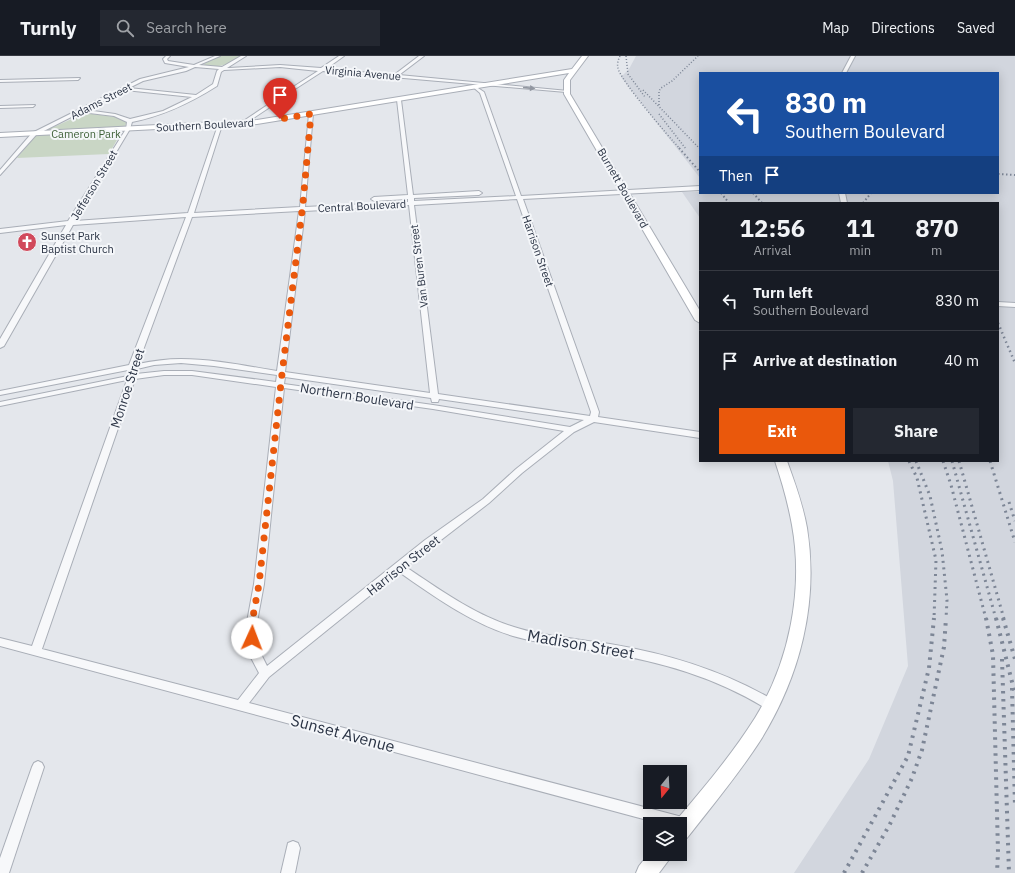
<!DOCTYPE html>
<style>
:root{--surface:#171b24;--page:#242831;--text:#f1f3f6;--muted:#9ea1a6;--line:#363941;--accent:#ea580c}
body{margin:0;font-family:"IBM Plex Sans",sans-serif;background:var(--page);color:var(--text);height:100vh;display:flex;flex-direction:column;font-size:15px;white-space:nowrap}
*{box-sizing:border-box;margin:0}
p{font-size:13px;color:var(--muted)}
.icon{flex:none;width:22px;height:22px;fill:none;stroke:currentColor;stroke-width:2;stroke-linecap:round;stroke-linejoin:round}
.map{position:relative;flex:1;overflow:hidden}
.details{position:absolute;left:699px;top:146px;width:300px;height:260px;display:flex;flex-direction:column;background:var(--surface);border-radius:0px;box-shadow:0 2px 10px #0003}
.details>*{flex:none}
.hud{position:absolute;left:699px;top:16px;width:300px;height:122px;border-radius:0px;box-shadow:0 2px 10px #0003;background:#1a4fa0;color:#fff;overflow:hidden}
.needle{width:26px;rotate:198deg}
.controls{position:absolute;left:643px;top:709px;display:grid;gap:8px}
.controls a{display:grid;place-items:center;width:44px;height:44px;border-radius:0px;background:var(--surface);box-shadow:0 2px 10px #0003;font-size:20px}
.pin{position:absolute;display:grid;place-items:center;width:34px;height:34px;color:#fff;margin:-41px -17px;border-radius:50% 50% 50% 0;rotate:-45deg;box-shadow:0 0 4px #0007}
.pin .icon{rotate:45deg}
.me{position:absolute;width:44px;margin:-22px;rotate:2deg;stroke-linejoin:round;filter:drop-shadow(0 0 3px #0008)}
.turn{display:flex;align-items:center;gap:14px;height:84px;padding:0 20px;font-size:18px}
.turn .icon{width:52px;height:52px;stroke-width:2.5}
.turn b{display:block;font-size:28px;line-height:34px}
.then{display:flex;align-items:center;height:38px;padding:0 20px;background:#0003;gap:8px;font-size:15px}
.eta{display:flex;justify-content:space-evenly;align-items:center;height:68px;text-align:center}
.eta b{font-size:24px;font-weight:800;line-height:28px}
.button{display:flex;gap:8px;margin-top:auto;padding:8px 20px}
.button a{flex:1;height:46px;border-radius:0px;background:var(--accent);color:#fff;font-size:16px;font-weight:800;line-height:46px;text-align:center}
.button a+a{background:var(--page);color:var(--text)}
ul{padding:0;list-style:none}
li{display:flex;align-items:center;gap:12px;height:60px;padding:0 20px;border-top:1px solid var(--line)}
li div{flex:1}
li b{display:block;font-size:15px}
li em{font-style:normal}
header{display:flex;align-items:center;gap:24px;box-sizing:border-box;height:56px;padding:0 20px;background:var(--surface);border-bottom:1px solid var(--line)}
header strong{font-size:19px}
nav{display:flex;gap:22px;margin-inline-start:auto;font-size:14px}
.search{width:280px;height:36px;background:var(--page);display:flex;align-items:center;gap:10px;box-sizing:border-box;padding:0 14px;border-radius:0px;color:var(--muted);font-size:15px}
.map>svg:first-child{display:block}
.built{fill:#d2d6de}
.green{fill:#c9d6c5}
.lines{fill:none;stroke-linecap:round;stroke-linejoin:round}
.street-casing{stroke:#a9aeb7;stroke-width:2}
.secondary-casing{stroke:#a9aeb7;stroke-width:2}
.street{fill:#f7f8fa;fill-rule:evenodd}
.secondary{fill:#fff;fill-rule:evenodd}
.rail-far4{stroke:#7d8696;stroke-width:1.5;stroke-dasharray:1 2;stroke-linecap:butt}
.rail-far3{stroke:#7d8696;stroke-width:2;stroke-dasharray:1.5 2.5;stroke-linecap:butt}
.rail-far2{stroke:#7d8696;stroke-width:2.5;stroke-dasharray:1.5 3.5;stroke-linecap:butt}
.rail-far1{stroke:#7d8696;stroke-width:3;stroke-dasharray:2 4.5;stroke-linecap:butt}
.rail{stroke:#7d8696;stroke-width:4;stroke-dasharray:2.5 5.5;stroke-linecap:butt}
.oneway{fill:#9196a0}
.route{stroke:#ea580c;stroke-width:7;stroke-dasharray:0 12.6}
.labels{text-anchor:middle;stroke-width:4;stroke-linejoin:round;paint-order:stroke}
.far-street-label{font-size:11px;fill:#2b3445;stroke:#f4f6f9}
.far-park-label{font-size:11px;fill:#3f6138;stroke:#f4f6f9}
.far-poi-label{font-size:11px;fill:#2b3445;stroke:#f4f6f9;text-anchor:start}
.street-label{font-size:13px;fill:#2b3445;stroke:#f4f6f9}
.near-street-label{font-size:16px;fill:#2b3445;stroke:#f4f6f9}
</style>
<header>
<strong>Turnly</strong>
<div class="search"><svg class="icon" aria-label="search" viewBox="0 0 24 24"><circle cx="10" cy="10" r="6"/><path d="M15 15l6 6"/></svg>Search here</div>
<nav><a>Map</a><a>Directions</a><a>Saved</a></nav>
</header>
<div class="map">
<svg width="1015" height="817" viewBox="0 0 1015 817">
<rect width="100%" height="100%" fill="#e4e7ec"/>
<polygon class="built" points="636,0 1015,0 1015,817 794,817 869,703 908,610 893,425 888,405 998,405 998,147 700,147 700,162 682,136 998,137 998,17 700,17 700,122 621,21 629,13"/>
<g class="green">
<path d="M219 0H242C228 8 222 12 205 10L204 8Z"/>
<polygon points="85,57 115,61 127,66 109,98 17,102 36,79"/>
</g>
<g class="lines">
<g class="street-casing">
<g id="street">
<path d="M166 0H170L167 3 168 5 194 9 215 0H220L199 9 222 11 241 0H246L227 12H229L280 9 321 12 339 0H344L326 13 394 19 419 0H424L399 19 568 35 566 36 323 15 278 44 276 42 318 15 280 11 224 14 221 16 217 30C190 47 163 60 132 66L130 73 75 165 188 157 218 69 220 68 222 69 194 157 300 151 309 58 311 57 313 58 305 151 408 146V143L374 145 371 143 374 141 408 139 397 44 399 43 401 44 413 139 479 135 482 137 479 139 414 142V145L516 140 480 37 473 31 475 30 484 36 521 140 700 130V134L523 143 599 356 598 361 700 376V382L594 366 574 376 522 417 489 447 406 511C440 534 475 559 514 571 545 581 579 583 610 588 669 598 724 615 775 645L777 649 775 653 771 654 767 653C715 621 662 606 602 596 572 591 541 588 513 580 471 567 435 541 399 516L269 621 249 647 686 762 691 763 693 768 691 773 686 774 680 773V768H662L0 590V582L32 590 127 324 0 350V346L128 320V314L0 339V335L129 309 186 161 73 169 4 290 0 292V283L66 169 0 177V173L68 165 126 73 127 66 114 60 81 56 36 79 0 119V114L32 77 140 23 189 11 165 7 163 3ZM195 11 219 13 217 15 213 28 196 39 129 32 143 25 186 15ZM125 34 192 41 163 55 130 63 115 58 86 54ZM517 143 591 356 590 360 438 338 414 149ZM409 149 430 337 285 316 305 155ZM299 155 277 315C246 310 213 303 181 303 167 303 152 305 138 308L192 161ZM181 307 214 310 277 319 276 326 192 315H164L136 318 137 313 154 309ZM164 319H192L276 331 254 528 247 566V594L259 617 238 644 42 593 135 323ZM285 321 431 342 432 346H438L439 343 584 364 570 371 433 349 284 328ZM284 332 433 353 564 375 516 413 483 443 425 484 267 610 259 594 257 566 264 528Z"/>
<polygon points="851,0 855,0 846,17 842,17"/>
<polygon points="80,22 78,24 0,26 0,24"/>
<polygon points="269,48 273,49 243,69 239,68"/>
<polygon points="35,49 33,51 0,52 0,50"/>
<polygon points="839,137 845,137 847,147 841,147"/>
<polygon points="998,246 1015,247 1015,251 998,250"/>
<polygon points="38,705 42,707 44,711 9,817 0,817 0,802 32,711 34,707"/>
<polygon points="293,785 298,787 300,792 295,817 281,817 288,787"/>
</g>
</g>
<g class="secondary-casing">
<g id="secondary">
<polygon points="582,0 588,0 570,24 570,38 700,255 700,267 695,264 564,38 564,24 569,17 257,68 0,81 0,77 257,64 572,13"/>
<path d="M775 405H787C795 427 803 449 807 472 819 547 800 621 760 685 738 719 712 750 687 782L680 784V768H673C702 734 731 700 755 662 789 607 804 534 792 469 788 447 782 426 775 405Z"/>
<polygon points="650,796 650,798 671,798 668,805 659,817 636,817 639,810"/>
</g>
</g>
<use href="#street" class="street"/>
<use href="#secondary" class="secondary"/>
<g class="rail-far4">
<path d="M620 0C618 4 617 8 618 12 620 24 669 81 680 93"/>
<polyline points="626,0 628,18 645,41"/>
<polyline points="643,34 700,93"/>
<polyline points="659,49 659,35 661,32 672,25 698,0"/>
<polyline points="659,58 686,93"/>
</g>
<g class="rail-far3">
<polyline points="679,92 700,116"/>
<polyline points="998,118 1015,119"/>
<polyline points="721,137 729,147"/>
<polyline points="753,137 762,147"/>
<polyline points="863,147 871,137"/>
</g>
<polyline class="rail-far2" points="998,267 1015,307"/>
<g class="rail-far1">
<polyline points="909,405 917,422 936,504 934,563"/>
<polyline points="916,405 930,440 942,495 947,544 946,563"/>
<polyline points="943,405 951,429 986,563"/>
<polyline points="952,405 996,563"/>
<polyline points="959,405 1004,563"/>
<polyline points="990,405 1015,486"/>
<polyline points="1009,446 1015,465"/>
</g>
<g class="rail">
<polyline points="986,562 993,599 998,796 997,817"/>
<polyline points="996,562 1015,638"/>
<polyline points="1003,562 1015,603"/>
<polyline points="1002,603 1009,817"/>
<polyline points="1012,632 1015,750"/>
<polyline points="844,817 908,700 929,612 934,562"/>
<polyline points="862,817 890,768 912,722 922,694 944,591 946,562"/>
</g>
</g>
<defs><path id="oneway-solid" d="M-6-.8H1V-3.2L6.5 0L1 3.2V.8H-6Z"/></defs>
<use class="oneway" href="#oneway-solid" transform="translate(529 32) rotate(5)"/>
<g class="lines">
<polyline class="route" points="252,582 252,566 259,528 282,318 303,147 311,58 280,63"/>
</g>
<defs>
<g id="church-disc" transform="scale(1)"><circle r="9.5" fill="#d1495b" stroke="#f4f6f9"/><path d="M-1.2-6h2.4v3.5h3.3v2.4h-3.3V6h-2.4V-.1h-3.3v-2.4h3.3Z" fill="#fff"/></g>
</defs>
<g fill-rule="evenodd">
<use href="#church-disc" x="27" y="186"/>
</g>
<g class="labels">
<g class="far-street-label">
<text transform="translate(363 17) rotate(5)" y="4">Virginia Avenue</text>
<text transform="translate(101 45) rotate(-27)" y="4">Adams Street</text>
<text transform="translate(205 69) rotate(-3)" y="4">Southern Boulevard</text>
<text transform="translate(94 129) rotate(-59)" y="4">Jefferson Street</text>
<text transform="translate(623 132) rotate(60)" y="4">Burnett Boulevard</text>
<text transform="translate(362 150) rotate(-3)" y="4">Central Boulevard</text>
<text transform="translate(538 195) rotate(71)" y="4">Harrison Street</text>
<text transform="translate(419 210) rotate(-97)" y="4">Van Buren Street</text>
</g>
<g class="far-park-label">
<text x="86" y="82">Cameron Park</text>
</g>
<g class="far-poi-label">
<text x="41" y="184">Sunset Park<tspan x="41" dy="13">Baptist Church</tspan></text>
</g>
<g class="street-label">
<text transform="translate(127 332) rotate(-72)" y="5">Monroe Street</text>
<text transform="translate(357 340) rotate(9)" y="5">Northern Boulevard</text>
<text transform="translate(403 509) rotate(-38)" y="5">Harrison Street</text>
</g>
<g class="near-street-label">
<text transform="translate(581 588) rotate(10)" y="6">Madison Street</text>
<text transform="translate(343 677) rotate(15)" y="6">Sunset Avenue</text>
</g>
</g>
</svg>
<div class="controls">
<a><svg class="needle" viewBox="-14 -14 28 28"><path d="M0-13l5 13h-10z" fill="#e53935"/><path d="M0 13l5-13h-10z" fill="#9ea1a6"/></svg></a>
<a><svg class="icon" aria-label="layers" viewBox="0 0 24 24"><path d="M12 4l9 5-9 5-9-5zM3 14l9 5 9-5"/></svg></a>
</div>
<div class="pin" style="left:280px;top:63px;background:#d93025"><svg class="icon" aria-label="arrive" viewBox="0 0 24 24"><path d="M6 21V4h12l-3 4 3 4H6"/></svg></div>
<svg class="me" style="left:252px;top:582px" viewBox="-20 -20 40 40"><circle r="19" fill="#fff"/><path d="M0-13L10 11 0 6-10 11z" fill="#ea580c"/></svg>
<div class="hud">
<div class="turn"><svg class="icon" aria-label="left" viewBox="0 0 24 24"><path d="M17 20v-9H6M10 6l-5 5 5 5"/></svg><div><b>830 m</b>Southern Boulevard</div></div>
<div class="then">Then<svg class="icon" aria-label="arrive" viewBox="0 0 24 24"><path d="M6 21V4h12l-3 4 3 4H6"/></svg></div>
</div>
<section class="details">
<div class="eta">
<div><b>12:56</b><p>Arrival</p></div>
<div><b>11</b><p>min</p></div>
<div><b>870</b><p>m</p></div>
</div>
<ul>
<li><svg class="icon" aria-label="left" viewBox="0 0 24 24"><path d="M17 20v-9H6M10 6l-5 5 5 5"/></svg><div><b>Turn left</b><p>Southern Boulevard</p></div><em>830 m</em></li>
<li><svg class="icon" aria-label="arrive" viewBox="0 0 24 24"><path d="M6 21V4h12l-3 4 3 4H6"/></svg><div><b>Arrive at destination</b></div><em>40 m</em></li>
</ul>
<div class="button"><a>Exit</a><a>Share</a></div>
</section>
</div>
